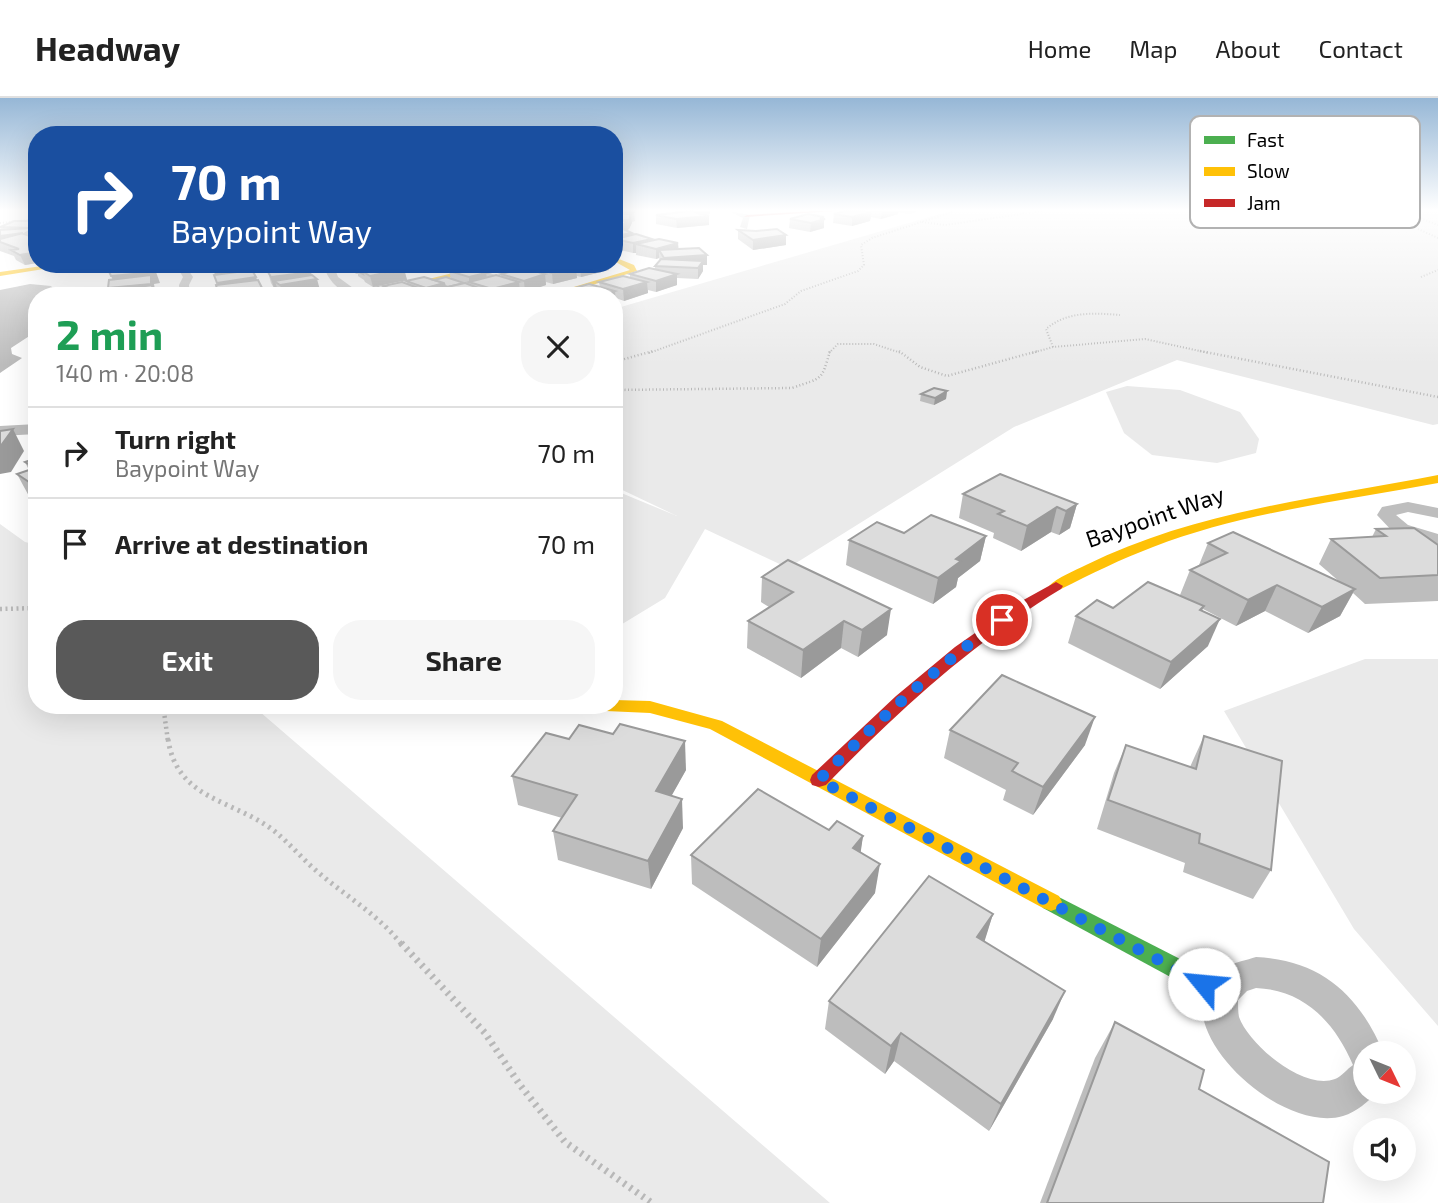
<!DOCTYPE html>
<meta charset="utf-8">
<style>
:root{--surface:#fff;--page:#f6f6f6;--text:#222;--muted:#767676;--line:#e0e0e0;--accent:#595959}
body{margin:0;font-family:"Exo 2",sans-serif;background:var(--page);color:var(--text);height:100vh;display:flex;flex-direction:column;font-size:26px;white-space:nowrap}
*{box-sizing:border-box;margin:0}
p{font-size:23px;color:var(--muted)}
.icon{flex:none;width:38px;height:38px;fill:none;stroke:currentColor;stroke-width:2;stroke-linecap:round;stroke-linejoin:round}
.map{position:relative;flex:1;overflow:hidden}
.sheet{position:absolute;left:28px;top:189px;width:595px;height:427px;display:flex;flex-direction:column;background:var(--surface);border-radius:28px;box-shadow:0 7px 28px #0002}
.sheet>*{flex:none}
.guide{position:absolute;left:28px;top:28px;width:595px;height:147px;border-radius:28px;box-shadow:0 7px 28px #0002;background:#1a4fa0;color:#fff;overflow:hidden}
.needle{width:46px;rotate:133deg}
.tools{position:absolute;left:1353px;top:943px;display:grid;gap:14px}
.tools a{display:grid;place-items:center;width:63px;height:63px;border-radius:50%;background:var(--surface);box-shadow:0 7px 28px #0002;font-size:35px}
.pin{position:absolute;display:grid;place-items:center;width:60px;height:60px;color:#fff;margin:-30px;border:4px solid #fff;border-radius:50%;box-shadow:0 2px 7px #0007}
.me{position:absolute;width:77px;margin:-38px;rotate:298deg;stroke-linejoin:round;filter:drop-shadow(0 0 5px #0008)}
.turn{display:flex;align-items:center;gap:24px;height:147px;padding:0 28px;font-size:32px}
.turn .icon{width:91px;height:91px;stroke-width:2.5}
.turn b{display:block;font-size:49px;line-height:60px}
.round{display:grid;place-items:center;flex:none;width:74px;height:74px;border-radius:28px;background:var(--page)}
.head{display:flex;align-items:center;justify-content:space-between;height:119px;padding:0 28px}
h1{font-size:42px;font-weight:700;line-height:52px;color:#1e9e55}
.button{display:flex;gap:14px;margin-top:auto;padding:14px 28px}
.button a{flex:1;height:80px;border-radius:28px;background:var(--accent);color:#fff;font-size:28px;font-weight:700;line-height:80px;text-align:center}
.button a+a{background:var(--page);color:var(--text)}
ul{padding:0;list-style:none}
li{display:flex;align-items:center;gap:21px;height:91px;padding:0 28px;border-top:2px solid var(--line)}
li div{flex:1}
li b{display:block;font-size:26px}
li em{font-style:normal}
header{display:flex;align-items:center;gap:42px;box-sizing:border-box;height:98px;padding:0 35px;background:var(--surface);border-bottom:2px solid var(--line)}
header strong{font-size:33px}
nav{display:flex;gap:38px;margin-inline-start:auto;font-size:24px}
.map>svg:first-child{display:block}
.green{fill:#eaeaea}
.water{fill:#bcbcbc}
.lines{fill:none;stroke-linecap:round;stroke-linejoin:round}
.path-far4{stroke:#b8b8b8;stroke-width:2;stroke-dasharray:1 2;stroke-linecap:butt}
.path-far3{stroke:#b8b8b8;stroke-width:2.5;stroke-dasharray:1 2.5;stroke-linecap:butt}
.path-far2{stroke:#b8b8b8;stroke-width:4.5;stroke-dasharray:2 3.5;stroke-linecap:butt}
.path-far1{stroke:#b8b8b8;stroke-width:5;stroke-dasharray:2.5 4.5;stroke-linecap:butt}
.path{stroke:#b8b8b8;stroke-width:7;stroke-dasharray:2.5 5;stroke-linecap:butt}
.street{fill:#bebebe;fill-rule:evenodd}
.fast{fill:#4caf50;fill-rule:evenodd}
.slow{fill:#ffc107;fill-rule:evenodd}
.jam{fill:#c62828;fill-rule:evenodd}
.wall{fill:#bdbdbd}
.shaded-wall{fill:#9a9a9a}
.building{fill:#dcdcdc;stroke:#9a9a9a;stroke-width:2}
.route{stroke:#1a73e8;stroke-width:12;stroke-dasharray:0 21.6}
.labels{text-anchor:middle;stroke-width:5;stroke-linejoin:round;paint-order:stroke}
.street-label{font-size:23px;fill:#000;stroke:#fff}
.key{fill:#fff;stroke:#b2b2b2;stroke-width:2}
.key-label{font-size:19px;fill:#000}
</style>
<header>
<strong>Headway</strong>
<nav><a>Home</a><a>Map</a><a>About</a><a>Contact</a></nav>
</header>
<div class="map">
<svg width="1438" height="1105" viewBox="0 0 1438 1105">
<rect width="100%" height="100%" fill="#fff"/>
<g class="green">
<polygon points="950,113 1438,113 1438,326 1433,327 1177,262 1014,329 788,470 705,431 665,500 614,531 614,392 677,418 614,388 614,211"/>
<polygon points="1127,288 1180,292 1240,314 1259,341 1256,355 1217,365 1152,357 1124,335 1106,294"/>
<polygon points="0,426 25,444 37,447 37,607 252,607 830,1105 0,1105"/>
<polygon points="1365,561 1438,561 1438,928 1354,831 1224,613"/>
</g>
<polygon class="water" points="30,186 51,188 55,193 53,198 37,198 37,233 11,250 12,256 22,260 0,275 0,192"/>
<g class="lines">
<g class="path-far4">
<polyline points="1401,113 1438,127"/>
<polyline points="922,124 945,127 1042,113"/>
<polyline points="0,125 37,121"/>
<polyline points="1418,131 1438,140"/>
<polyline points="1421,179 1438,172"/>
<path d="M1053 249 1046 231C1067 213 1094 215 1120 217"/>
<polyline points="649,255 785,206 801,193 858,173 864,167 861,147 872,140 955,113"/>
<polyline points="829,255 838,246 874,246 901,255"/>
<polyline points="1032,255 1053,249 1145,241 1209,255"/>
</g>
<g class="path-far3">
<polyline points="899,253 920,269 947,278 1038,253"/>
<polyline points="1200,253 1438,299"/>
<polyline points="614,264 653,253"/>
<path d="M614 292 792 290C823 279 821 284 830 253"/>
</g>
<g class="path-far2">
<polyline points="0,511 37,510"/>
<polyline points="163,607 168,643"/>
</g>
<path class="path-far1" d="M168 641C177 702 232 701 273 732 287 743 299 757 312 769 342 796 377 815 402 847"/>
<polyline class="path" points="401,845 485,935 520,987 565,1044 652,1105"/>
<g class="street">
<polygon points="729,113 750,117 747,131 740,129 743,120"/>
<polygon points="162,166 187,170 193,179 189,187 190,198 180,198 179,187 183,179 180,174"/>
<path d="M323 166H333L338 179 364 198C343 198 329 186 323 166Z"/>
<polygon points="456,166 470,166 510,184 501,186"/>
<polygon points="37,326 37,336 0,338 0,328"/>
<polygon points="1408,404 1438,410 1438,420 1408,414 1396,417 1408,427 1438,436 1438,448 1394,435 1377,417 1382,409"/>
<path d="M1256 859C1322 862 1360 898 1384 956H1365V994H1378C1368 1003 1357 1014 1343 1018 1275 1038 1149 914 1226 869 1235 864 1247 862 1256 859ZM1256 890C1305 892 1335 925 1353 967 1347 971 1341 979 1335 981 1304 993 1249 947 1239 919 1238 914 1238 907 1238 902L1247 893Z"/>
</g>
<polygon class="fast" points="1051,795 1229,886 1233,894 1229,902 1221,905 1213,902 1043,810 1040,804 1043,798"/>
<g class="slow">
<polygon points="614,159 634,167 637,173 557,198 544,198 630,172 614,163"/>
<polygon points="56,166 75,166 0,178 0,174"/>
<polygon points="473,170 475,173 374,198 360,198"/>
<path d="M1438 377V385C1343 403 1244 414 1153 449 1121 461 1091 476 1061 491L1056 492 1049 488C1058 479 1074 473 1086 467 1195 413 1320 400 1438 377Z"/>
<polygon points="614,602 650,603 722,623 1059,798 1062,804 1059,810 1051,813 1043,810 710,631 650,615 606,613 598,607 614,607"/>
</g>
<g class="jam">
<polygon points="813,113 835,113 744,119 747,117"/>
<path d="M1056 484 1063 488 1061 491C972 545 898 613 826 687L819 689 812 687 810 682 812 677 896 598 955 549 1018 505Z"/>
</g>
</g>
<g class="wall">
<polygon points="614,113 634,113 635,123 632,124 628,133 632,135 632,137 652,141 652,142 678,145 678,151 707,157 707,167 703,167 703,173 698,181 677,180 677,187 656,194 648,192 648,195 624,203 616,200 616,205 614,205 614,198 546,198 564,195 564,193 600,189 599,184 630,180 630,176 655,171 655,168 660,163 659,160 656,161 636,157 636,155 633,155 616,151 615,147 614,147"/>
<polygon points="673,113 710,113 710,116 704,117 709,118 709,127 677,130 656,126 656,117 677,114"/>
<polygon points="845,113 919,113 909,116 898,114 898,116 881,121 871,119 870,123 852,128 833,125 834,116"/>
<polygon points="824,119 824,130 810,134 789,130 790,121"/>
<polygon points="37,123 37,165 25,167 16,162 14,158 0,153 0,132 1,132 0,129"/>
<polygon points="738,132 786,147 753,152 738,141"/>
<polygon points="268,166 305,166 320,192 325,198 283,198 278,194 277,190 274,190 271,185 268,174 269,173 268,167 269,167"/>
<polygon points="351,166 391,168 404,171 402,166 437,166 438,172 409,175 404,171 407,182 373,189 365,184 364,182 358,178 358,176 356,176 352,172"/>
<polygon points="487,166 608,166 609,172 581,179 577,178 577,180 553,186 546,184 546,187 525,194 520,193 520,195 511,198 339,198 360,197 359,193 384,191 383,188 407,185 406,183 451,181 449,173 487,179 501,179 501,176 511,173 508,174 497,170 497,168 492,169"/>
<polygon points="947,293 946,301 934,307 920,303 921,296"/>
<polygon points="37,360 37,404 30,400 17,376 29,372 25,364"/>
<polygon points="963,396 1077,406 1070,430 1059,437 1051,434 1021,453 993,440 994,435 959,420"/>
<polygon points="1376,431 1438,447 1438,503 1365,506 1353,495 1340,518 1308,535 1265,513 1236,528 1203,511 1202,513 1208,548 1160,591 1068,545 1076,518 1180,497 1190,472 1199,467 1208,445 1341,485 1319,466 1331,441 1372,439"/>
<polygon points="904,435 986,438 980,463 958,480 956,489 933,506 846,467 849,442"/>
<polygon points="762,479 887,537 858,559 841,550 801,580 747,550 748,523 769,509 761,504"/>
<polygon points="950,632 1085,647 1033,717 1003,702 1006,692 944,660"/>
<polygon points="1204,638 1271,772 1253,801 1183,774 1185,765 1097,731 1114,675 1126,647 1190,669"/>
<polygon points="686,672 671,698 683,730 651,791 558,762 553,733 562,720 518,707 512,678"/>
<polygon points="829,732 863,738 860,755 875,795 817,869 692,786 691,757"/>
<polygon points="993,816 984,843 1053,921 989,1033 894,963 885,976 825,931 829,903"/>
<polygon points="1115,924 1199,991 1323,1105 1040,1105 1095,960"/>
</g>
<g class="shaded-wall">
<polygon points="686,113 710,113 710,116 686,119"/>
<polygon points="882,113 898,113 898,116 881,121"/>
<polygon points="871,114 870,123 852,128 852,119"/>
<polygon points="631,116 632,125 629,131 628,131 628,133 632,135 633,145 615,141 615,147 614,147 614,138 621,129 614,123"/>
<polygon points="709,118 709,127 677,130 676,121"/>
<polygon points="824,119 824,130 810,134 811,125"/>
<polygon points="37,128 37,151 24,136"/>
<polygon points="23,135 0,144 0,138"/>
<polygon points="786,137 786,147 753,152 753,142"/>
<polygon points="652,141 653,150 636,146 636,155 633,155 633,145"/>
<polygon points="678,145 679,155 659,152 659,160 656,161 656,151"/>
<polygon points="37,154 37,165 25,167 20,157"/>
<polygon points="707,157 707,167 703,167 703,173 698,181 698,170 665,169 664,160"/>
<polygon points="255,166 253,167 255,180 256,179 260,190 262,190 264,198 219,198 218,195 220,195 213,170"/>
<polygon points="517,166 536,166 511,170 511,173 508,174 507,168"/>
<polygon points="589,166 608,166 609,172 581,179 580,168"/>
<polygon points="437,167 438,172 409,175 407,169"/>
<polygon points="576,170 577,180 553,186 552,175"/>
<polygon points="404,171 407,182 373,189 370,178"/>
<polygon points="156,174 160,185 154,186 156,198 111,198 108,190 116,189 111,178"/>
<polygon points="311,174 313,182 317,181 320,192 286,195 287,198 283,198 280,187 275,183 277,190 274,190 270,178"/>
<polygon points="486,175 488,186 469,184 469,179"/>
<polygon points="545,176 546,187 525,194 524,183"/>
<polygon points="677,176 677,187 656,194 656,183"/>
<polygon points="519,184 520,195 511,198 493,198 492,191"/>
<polygon points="647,184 648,195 624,203 623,191"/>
<polygon points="444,185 446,194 438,191 439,198 428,198 426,190"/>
<polygon points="421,191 423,198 403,198 402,195"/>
<polygon points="481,191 482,198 465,198 467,194"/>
<polygon points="615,193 616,205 614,205 614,198 600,198"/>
<polygon points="325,195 325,198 304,198"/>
<polygon points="947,293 946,301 934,307 935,300"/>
<polygon points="13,331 24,353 11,374 0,376 0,349"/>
<polygon points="37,384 37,394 32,386"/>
<polygon points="1077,406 1070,430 1059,437 1066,413"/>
<polygon points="1057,409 1051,434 1021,453 1027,428"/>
<polygon points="986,438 980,463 958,480 956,489 933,506 938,480 956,461"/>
<polygon points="1277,487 1265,513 1236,528 1248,502"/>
<polygon points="1355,491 1340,518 1308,535 1322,509"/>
<polygon points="891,511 887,537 858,559 862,532"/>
<polygon points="1220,521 1208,548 1160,591 1171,564"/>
<polygon points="844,523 841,550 801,580 803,552"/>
<polygon points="1095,619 1085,647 1033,717 1043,689"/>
<polygon points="685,643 686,672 658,722 656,693"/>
<polygon points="682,701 683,730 651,791 648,763"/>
<polygon points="863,738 859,766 853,750"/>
<polygon points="880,766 875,795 817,869 821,841"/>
<polygon points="993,816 984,845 977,839"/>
<polygon points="1065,893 1053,921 989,1033 1001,1006"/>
<polygon points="901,935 894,963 885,976 891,948"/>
</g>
<g class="building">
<polygon points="614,113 634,113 634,114 614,115"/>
<polygon points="691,113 709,118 676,121 656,117"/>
<polygon points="845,113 862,113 871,114 852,119 834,116"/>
<polygon points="614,115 631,116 629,122 614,123"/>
<polygon points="808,116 824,119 820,120 825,121 811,125 790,121"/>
<polygon points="14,123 37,123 37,128 24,136 36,140 32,141 37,142 37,154 20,157 11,152 19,151 0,144 0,141 23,135 0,138 0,132 30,130 0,129"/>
<polygon points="614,123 627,123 621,129 614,129"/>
<polygon points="621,130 632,135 614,138 614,131"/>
<polygon points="777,131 786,137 753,142 738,132 756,133"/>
<polygon points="636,136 652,141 633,145 615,141"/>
<polygon points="659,141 678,145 656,151 636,146"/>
<polygon points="699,150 707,157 664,160 659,152"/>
<polygon points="661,161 703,163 698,170 655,168"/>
<polygon points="147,166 151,166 156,174 111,178 108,171"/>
<polygon points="214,166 252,166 252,170 223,173 223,169 213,170"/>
<polygon points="276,166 305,166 306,169 269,174 294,170 268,172 268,167"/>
<polygon points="388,166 391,168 362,173 363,176 357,173 381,168 355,171 351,167"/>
<polygon points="403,166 437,166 437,167 407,169"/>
<polygon points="500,166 517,166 507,168"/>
<polygon points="525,166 545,166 528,171 525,170 519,172 511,170"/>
<polygon points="545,166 565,166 576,170 552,175 534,170"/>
<polygon points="573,166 589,166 580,168"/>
<polygon points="396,167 404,171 370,178 362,173"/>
<polygon points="307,169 311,174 271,179 268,174"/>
<polygon points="467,169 486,175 469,179 449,173"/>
<polygon points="525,170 545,176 524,183 501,176"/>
<polygon points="649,170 677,176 656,183 630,176"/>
<polygon points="252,172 256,179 217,185 214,177"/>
<polygon points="151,177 151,186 108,190 109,182"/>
<polygon points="312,177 317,181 280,187 274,183"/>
<polygon points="496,177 519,184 492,191 469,184"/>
<polygon points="623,178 647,184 623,191 599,184"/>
<polygon points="424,179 444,185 426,190 406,183"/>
<polygon points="446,179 464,185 448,189 445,188 444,185 434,182"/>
<polygon points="258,182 262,190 218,195 216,187"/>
<polygon points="402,184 421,191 402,195 383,188"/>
<polygon points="465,185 481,191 467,194 473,196 465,198 456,198 438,191"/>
<polygon points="589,186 615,193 600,198 580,198 564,193"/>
<polygon points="152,187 153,197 104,198 104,194"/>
<polygon points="316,189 325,195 304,198 290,198 286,195"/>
<polygon points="378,189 398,196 392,198 370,198 359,193"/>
<polygon points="261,193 260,198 218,198"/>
<polygon points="436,194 448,198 414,198"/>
<polygon points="560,194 572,198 546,198"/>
<polygon points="354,195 362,198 339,198"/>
<polygon points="934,290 947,293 935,300 921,296"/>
<polygon points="13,331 0,349 0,333"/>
<polygon points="37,360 37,384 32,386 17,376 35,370 25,364"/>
<polygon points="1000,376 1077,406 1066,413 1057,409 1027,428 998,416 1004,413 963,396"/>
<polygon points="931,417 986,438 956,461 961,463 938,480 849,442 877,424 904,435"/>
<polygon points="1414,430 1438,447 1438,477 1380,480 1331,441 1386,438 1376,431"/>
<polygon points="1233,434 1355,491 1322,509 1277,487 1248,502 1190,472 1227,455 1208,445"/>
<polygon points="788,462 891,511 862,532 844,523 803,552 748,523 793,494 762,479"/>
<polygon points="1148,484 1204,508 1200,512 1220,521 1171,564 1076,518 1097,502 1113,510"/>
<polygon points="1002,577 1095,619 1043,689 1012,673 1018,665 950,632"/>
<polygon points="620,626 685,643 656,693 682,701 648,763 553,733 577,697 512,678 546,635 569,641 579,627 613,636"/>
<polygon points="1204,638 1282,663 1271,772 1199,745 1200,736 1108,702 1126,647 1196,671"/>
<polygon points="758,691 829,732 837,723 863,738 853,750 880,766 821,841 691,757"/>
<polygon points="929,778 993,816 977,839 1065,893 1001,1006 901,935 891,948 829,903"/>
<polygon points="1115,924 1204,972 1199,991 1329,1064 1323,1105 1047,1105"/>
</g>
<linearGradient id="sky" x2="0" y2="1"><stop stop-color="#96b7d6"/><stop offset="0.42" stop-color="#fff"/><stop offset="1" stop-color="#fff" stop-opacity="0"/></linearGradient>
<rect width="1438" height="267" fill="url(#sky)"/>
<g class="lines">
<path class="route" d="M1002 522C935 570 877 623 819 682L1204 886"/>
</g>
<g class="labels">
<g class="street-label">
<text transform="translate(1155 419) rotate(-19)" y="8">Baypoint Way</text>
</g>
</g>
<rect x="1190" y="18" width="230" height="112" rx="10" class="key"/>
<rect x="1204" y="38" width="31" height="8" fill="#4caf50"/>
<rect x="1204" y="69" width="31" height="9" fill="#ffc107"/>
<rect x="1204" y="101" width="31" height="8" fill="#c62828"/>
<g class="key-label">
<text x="1247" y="49">Fast</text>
<text x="1247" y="80">Slow</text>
<text x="1247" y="112">Jam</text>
</g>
</svg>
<div class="tools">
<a><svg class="needle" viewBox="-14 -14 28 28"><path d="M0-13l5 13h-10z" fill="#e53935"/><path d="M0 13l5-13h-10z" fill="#767676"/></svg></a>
<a><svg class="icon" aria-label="sound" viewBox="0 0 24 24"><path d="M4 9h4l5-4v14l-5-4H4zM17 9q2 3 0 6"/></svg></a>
</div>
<div class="pin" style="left:1002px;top:522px;background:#d93025"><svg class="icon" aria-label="arrive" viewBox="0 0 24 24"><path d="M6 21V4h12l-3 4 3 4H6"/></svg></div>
<svg class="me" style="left:1204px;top:886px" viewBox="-20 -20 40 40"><circle r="19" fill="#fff"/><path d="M0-13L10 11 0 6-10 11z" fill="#1a73e8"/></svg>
<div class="guide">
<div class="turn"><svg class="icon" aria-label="right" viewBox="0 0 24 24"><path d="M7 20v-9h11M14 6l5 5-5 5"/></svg><div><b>70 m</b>Baypoint Way</div></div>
</div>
<section class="sheet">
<div class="head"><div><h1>2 min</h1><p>140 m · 20:08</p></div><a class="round"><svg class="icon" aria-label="close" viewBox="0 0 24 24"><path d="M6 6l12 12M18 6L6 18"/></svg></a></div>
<ul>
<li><svg class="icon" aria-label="right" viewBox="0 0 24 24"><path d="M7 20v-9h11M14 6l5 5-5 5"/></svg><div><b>Turn right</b><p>Baypoint Way</p></div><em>70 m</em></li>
<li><svg class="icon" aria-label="arrive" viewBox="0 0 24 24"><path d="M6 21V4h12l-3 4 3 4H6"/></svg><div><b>Arrive at destination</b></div><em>70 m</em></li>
</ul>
<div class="button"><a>Exit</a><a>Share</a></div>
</section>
</div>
